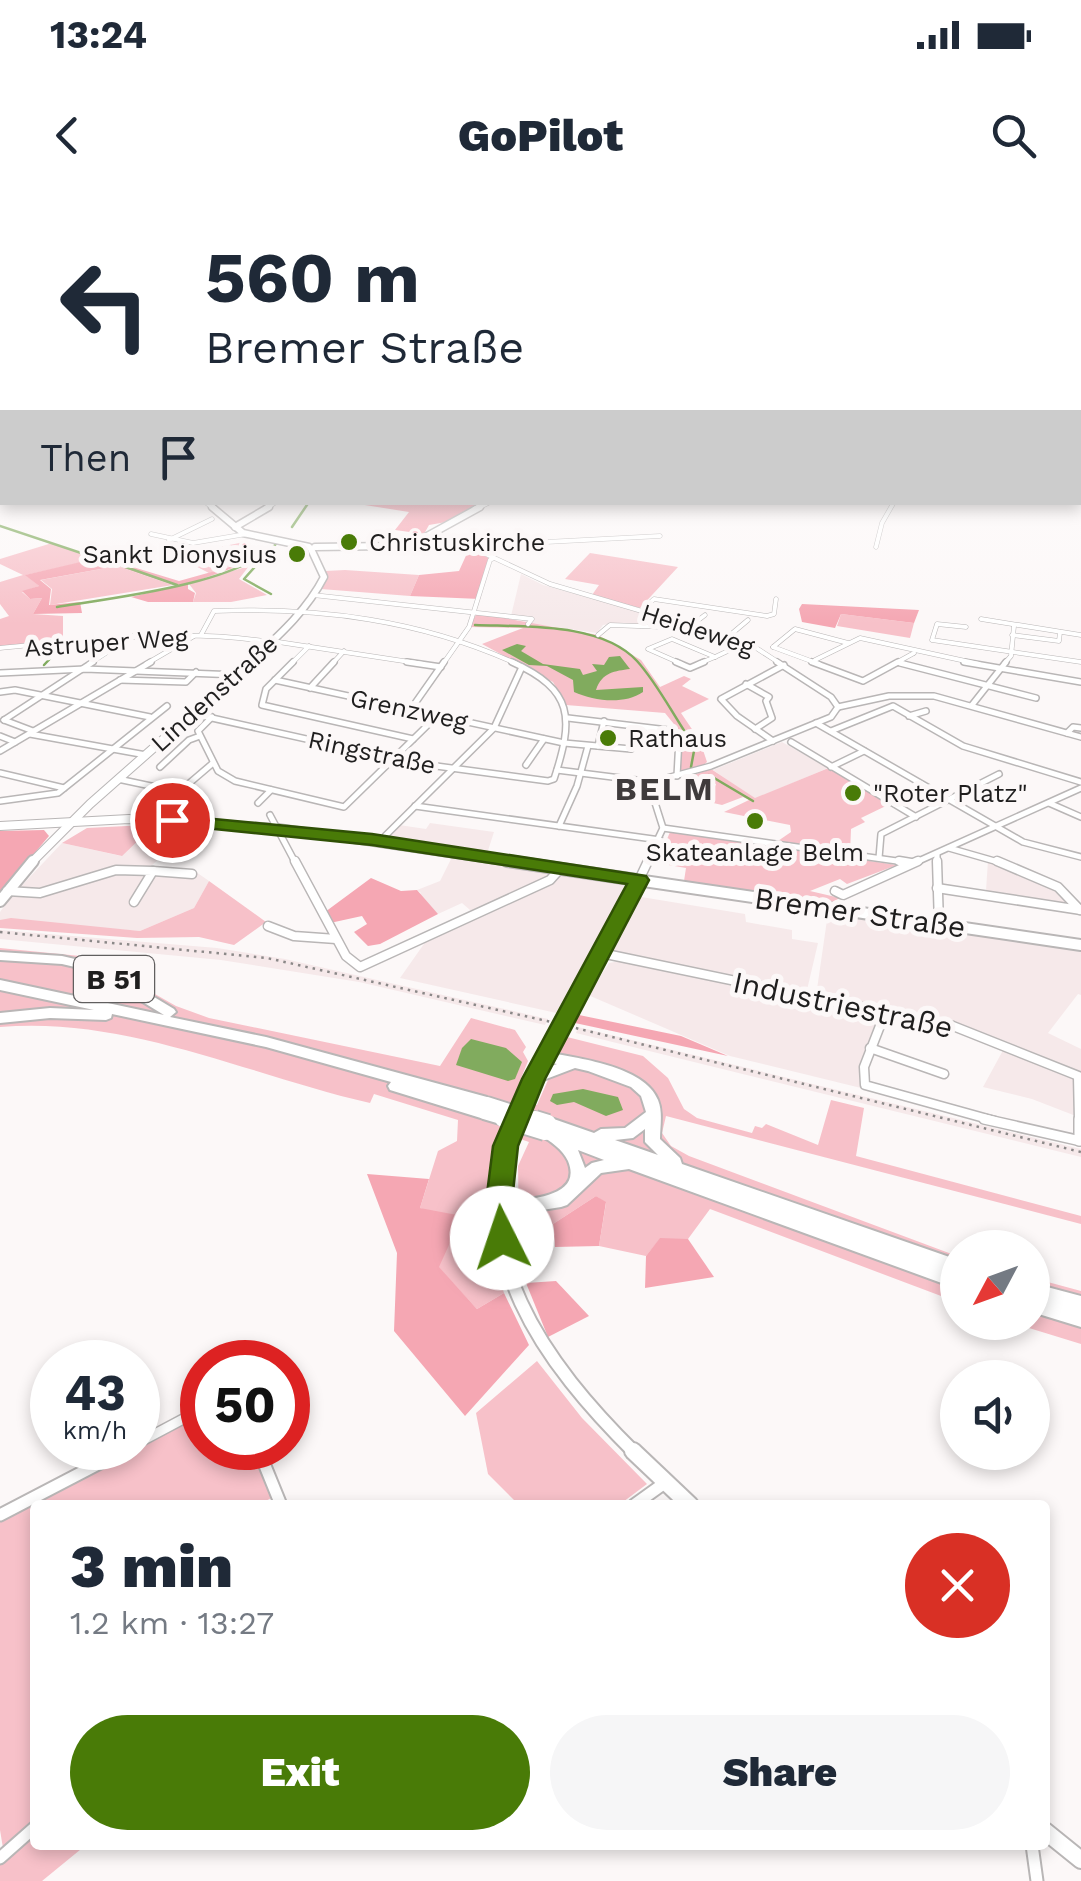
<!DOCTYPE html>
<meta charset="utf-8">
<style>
:root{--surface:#fff;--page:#f6f6f7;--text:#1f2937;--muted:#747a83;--accent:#497b07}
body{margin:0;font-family:"Work Sans",sans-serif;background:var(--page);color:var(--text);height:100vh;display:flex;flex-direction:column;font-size:38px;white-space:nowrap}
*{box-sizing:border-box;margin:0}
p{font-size:32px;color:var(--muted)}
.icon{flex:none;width:55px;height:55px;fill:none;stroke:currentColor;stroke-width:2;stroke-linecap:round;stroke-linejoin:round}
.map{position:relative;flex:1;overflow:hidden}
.drawer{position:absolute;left:30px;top:1300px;width:1020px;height:350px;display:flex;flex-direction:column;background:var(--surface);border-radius:10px;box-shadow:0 5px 15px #0003}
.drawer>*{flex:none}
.hud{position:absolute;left:0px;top:0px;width:1082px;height:305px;box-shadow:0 5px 15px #0003;background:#fff;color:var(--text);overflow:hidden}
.needle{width:65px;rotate:229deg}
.buttons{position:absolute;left:940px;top:1030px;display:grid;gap:20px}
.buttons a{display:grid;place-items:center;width:110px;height:110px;border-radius:50%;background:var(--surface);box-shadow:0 5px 15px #0003;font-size:50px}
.speed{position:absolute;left:30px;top:1140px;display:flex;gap:20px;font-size:50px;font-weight:700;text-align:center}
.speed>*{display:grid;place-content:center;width:130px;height:130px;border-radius:50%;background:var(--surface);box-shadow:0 5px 15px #0003;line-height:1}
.speed small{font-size:25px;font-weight:400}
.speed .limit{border:15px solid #d22;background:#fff;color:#111}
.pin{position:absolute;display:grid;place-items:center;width:85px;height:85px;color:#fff;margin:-42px;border:5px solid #fff;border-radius:50%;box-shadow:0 2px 10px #0007}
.me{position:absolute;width:110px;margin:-55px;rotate:356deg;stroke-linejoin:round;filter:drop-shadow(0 0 8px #0008)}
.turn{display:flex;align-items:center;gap:35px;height:210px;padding:0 40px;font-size:45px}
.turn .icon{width:130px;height:130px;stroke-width:2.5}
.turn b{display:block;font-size:70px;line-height:85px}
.then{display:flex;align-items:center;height:95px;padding:0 40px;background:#0003;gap:20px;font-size:38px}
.round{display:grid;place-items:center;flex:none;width:105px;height:105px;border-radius:52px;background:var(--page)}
.summary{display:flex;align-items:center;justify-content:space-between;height:170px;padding:0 40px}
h1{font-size:60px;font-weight:800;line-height:75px}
.action{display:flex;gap:20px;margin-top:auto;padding:20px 40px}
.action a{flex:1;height:115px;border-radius:60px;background:var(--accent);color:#fff;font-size:40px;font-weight:800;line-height:115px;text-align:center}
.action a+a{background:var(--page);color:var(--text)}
.status{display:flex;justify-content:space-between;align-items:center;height:70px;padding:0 50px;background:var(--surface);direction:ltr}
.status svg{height:28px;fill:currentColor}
header{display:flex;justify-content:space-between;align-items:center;height:130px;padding:0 40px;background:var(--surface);font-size:45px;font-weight:800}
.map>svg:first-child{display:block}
.built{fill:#f6e9ea}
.green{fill:#f7c1c9}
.forest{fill:#f5a7b3}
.water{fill:#81ab5e}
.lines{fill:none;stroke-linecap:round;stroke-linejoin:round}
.stream{stroke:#81ab5e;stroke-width:2.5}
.street-far4-casing{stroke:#b9b6b6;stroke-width:5}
.street-far3-casing{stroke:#b9b6b6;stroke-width:8}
.street-far2-casing{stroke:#b9b6b6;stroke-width:11}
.street-far1-casing{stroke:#b9b6b6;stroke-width:12}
.street-casing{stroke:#b9b6b6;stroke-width:15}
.secondary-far5-casing{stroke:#b9b6b6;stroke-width:6}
.secondary-far4-casing{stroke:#b9b6b6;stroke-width:9}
.secondary-far3-casing{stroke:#b9b6b6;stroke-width:10}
.secondary-far2-casing{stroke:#b9b6b6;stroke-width:14}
.secondary-far1-casing{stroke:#b9b6b6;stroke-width:16}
.secondary-casing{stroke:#b9b6b6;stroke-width:20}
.highway-casing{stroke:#b9b6b6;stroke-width:4}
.street-far4{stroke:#fff;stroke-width:4}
.street-far3{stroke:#fff;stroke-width:5}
.street-far2{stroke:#fff;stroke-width:8}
.street-far1{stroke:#fff;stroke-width:9}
.street{stroke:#fff;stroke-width:11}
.secondary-far5{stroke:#fff;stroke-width:5}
.secondary-far4{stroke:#fff;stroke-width:6}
.secondary-far3{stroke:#fff;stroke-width:8}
.secondary-far2{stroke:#fff;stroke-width:10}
.secondary-far1{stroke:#fff;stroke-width:12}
.secondary{stroke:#fff;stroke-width:16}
.highway{fill:#fff;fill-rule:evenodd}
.rail{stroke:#8b8888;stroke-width:2.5;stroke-dasharray:2.5 5;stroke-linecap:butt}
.highway-bridge-far1-casing{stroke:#b9b6b6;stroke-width:16;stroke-linecap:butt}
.highway-bridge-casing{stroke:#b9b6b6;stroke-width:20;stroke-linecap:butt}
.highway-bridge-far1{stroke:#fff;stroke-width:12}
.highway-bridge{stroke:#fff;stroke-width:16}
.route{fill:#497b07;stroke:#2f5005;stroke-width:2.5}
.poi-dot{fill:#497b07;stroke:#fcf8f8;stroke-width:4}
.labels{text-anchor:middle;stroke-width:10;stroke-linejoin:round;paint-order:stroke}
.far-poi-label{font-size:25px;fill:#1f1e1e;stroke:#fcf8f8;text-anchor:start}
.far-street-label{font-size:25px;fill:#1f1e1e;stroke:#fcf8f8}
.shield{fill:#fcf8f8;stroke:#615f5f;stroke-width:2.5}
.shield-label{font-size:28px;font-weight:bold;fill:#1f1e1e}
.street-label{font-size:30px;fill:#1f1e1e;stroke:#fcf8f8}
.far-district-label{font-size:32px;font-weight:bold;letter-spacing:2.5px;fill:#3f3b3c;stroke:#fcf8f8}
</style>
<div class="status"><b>13:24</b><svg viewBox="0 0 49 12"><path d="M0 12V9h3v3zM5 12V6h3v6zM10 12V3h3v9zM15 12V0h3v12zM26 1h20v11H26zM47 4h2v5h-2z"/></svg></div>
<header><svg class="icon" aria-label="back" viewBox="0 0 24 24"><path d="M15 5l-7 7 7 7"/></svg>GoPilot<svg class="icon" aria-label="search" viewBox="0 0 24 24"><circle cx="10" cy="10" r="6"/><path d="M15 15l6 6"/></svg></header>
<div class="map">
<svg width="1081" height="1681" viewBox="0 0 1081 1681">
<rect width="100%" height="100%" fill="#fcf8f8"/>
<g class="built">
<polygon points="521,374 543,385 692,426 610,424 603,425 597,433 528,423 511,416"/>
<polygon points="782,542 828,568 755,599 713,570"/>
<polygon points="430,623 494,632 484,663 619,682 626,687 623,694 745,714 746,722 792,730 792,739 818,743 807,790 596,748 561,814 400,778 426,741 478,717 462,703 438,714 418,696 421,693 417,690 440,681 456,649 387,639 399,625 426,629"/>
<polygon points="147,624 164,629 168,624 195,625 150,667 196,672 209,681 194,708 140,731 0,720 0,712 11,697 62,643 121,656"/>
<polygon points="988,660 1065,693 1077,707 986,691"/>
<polygon points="828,713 1081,751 1081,795 1078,794 1048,833 1081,849 1081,918 1032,899 983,887 1007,843 959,825 881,809 861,861 861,888 730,856 588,795 609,763 620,761 815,803"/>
<polygon points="0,730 217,748 285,759 548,819 545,825 359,782 221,760 0,739"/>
<polygon points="578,827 1081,949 1081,957 576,833"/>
</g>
<g class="green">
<polygon points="244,342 253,353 265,354 209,373 176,356"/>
<polygon points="52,343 97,359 26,375 39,386 22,392 30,399 42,398 33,414 63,416 63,444 0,446 0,419 9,416 0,404 0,382 23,375 0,364 0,359"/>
<polygon points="590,353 678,367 640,408 592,395 599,385 565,379"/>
<polygon points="117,366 173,385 50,405 52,389 41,380"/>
<polygon points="249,366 239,379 267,395 231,402 193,402 196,393 189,384"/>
<polygon points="345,370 419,375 410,396 321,389 325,371"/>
<polygon points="477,413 598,435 641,460 660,487 684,476 691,479 682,486 709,499 681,513 700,541 707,562 699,569 677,576 682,534 665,513 566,505 553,482 482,444 523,428 469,427"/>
<polygon points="841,414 914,423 910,438 837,426"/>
<polygon points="831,567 892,603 861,618 865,622 851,629 850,654 775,643 791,632 790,625 724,612 749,600 743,597 722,605 709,602 716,584 684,578 711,569 755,598"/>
<polygon points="146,625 140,631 146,633 122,656 62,643 87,628"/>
<polygon points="670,632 897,665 847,684 840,679 810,691 840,698 828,704 684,681 686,668 657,663"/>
<polygon points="209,681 266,722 234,745 199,737 137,738 0,728 0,720 11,718 140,731 194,708"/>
<path d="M0 748 90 757 176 806 209 818 440 866 471 818 515 830 526 847 523 852 528 861 513 898 537 905 567 837 643 856 668 878 684 909 697 918 752 933 755 926 762 928 766 924 818 945 831 900 864 908 856 956 1081 1016V1024L666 916 662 933 671 946 689 956 957 1056V1102L710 1009 688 1039H660L646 1056 599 1046 606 1003 596 996 553 1024 519 1030 518 966 529 942 500 932C479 987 486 1038 504 1093L477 1109 438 1067 459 1023 420 1008 438 951 457 941 458 920 374 894 370 903C249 875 126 816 0 827Z"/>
<polygon points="1033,1078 1081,1091 1081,1144 1013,1123 1032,1122"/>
<polygon points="537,1161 582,1218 647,1284 619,1305 519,1305 488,1274 476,1213"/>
<polygon points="202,1209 202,1248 258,1248 277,1295 258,1305 35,1305 35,1645 86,1645 42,1681 0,1681 0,1658 4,1654 0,1630 0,1315 129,1248 138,1248 138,1243"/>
</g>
<g class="forest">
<polygon points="352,303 482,303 452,321 429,325 424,334 395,330 409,312"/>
<polygon points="149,345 153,347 123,364 179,381 261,358 188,384 188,389 195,393 193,402 148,402 131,397 177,386 117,366 40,380 51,389 49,405 80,402 82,413 33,414 42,398 30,399 22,391 39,386 25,375 102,357 117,362"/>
<polygon points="469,349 489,358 480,399 410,396 419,375 459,371"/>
<polygon points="802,404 919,410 914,423 841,414 835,428 802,422 799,409"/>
<polygon points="44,630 49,636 0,694 0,631"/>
<polygon points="371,678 401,691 417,690 438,714 380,744 368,746 354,732 367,724 362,716 330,723 325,712"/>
<polygon points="579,815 681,836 728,856 575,823"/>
<polygon points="367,974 429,979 420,1008 457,1015 459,1023 439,1067 477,1109 504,1093 529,1145 465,1216 394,1131 397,1053"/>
<polygon points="596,996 606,1002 599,1046 555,1047 553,1024"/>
<polygon points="660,1038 688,1039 714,1077 645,1088 646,1056"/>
<polygon points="556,1081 589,1116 548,1137 526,1083"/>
</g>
<g class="water">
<path d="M517 444 526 446 521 451 543 464 580 469 583 475 597 471 592 464 604 465 609 457 620 456 630 469C615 471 602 472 596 490L643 487V492C624 505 594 501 574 492L573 480 547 466 529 465 502 450Z"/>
<polygon points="471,839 506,848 522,862 515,879 508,881 456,865 462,848"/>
<polygon points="583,889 618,897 623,910 606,916 574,902 557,905 550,901 553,894"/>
</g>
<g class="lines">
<g class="stream">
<polyline points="0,326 114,364"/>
<polyline points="292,327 309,302"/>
<polyline points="261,360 244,379 271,394"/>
<polyline points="117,364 177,385"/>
<path d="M57 407C113 398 239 384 277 343"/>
<path d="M475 425C523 427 601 422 637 461 657 483 672 513 689 538L694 551 691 567"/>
<polyline points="44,465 60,448"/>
<polyline points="709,575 753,601"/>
</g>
<g class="street-far4-casing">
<g id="street-far4">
<polyline points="151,334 193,343 246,334"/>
<polyline points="169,340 212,319"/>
<polyline points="420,340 429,345 473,348 550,384 747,442 781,464"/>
<polyline points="470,346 660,336"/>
<polyline points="876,347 882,323 894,302"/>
<polyline points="313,395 532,419 528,424"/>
<polyline points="642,410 654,399 767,416 774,414 776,399"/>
<polyline points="981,419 1081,435"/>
<polyline points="692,425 705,415"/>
<polyline points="966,427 937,424 932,440 1081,462"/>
<path d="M201 435 214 411C320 407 421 420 517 464"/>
<polyline points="598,435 610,425 693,428"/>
<polyline points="1012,435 1059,441 1060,432"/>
<polyline points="729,436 748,420"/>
<polyline points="272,441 423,464"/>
<polyline points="773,447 819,464"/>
<polyline points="773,447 795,429 848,443"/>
<path d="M0 448C91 440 181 428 271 442"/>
<polyline points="715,457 747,442"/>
<polyline points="815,460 860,438 979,464"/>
<polyline points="900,463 905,464"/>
<polyline points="89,464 132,436"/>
<polyline points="146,464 194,436"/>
<polyline points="291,464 309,446"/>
<polyline points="332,464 344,451"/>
<polyline points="443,464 469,427 490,360 494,358"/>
<polyline points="682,464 648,449 672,439 715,457"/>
<polyline points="698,464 715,457"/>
<polyline points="894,464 914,453"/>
<polyline points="1004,464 1011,456 1014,426"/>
</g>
</g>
<g class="street-far3-casing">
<g id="street-far3">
<polyline points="293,462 266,489 262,505 413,539"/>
<polyline points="407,462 441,467"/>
<polyline points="676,462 690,468 704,462"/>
<polyline points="777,462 831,497 838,507"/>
<polyline points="812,462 863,481 898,462"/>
<polyline points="964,462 1081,482"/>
<polyline points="900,463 1036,498"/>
<polyline points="0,473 85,469 238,475"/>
<polyline points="120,480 186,482 196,472"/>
<polyline points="275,480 564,543 631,549"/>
<polyline points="746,484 769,497 766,501 772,518 755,529"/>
<polyline points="310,488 334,462"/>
<polyline points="0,492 15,490 150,517"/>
<polyline points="972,505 1006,462"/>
<polyline points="838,507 889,496 934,496 1081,537"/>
<polyline points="411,509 444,462"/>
<path d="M194 514 414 563 548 581 554 579C574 518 574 490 512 462"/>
<polyline points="909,516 926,511"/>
<polyline points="212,517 198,531 218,571 235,581 344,607 438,515"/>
<polyline points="568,518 668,530 679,539 677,576"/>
<polyline points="4,520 93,462"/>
<polyline points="4,520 33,531"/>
<polyline points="816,523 1023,642 1081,657"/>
<polyline points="831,531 893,506 963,546 1081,582"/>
<polyline points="1067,533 1073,527 1081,528"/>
<polyline points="30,534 146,555"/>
<polyline points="0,536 15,542"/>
<polyline points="773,541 737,516 721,499 784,465"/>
<polyline points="791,542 916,617"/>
<polyline points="598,546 604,521"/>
<polyline points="0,551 151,462"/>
<polyline points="526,565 544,539"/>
<polyline points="160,567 189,540 200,536"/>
<polyline points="831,567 864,551"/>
<polyline points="557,570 652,582 711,566 831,517 838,507"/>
<polyline points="0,573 64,588"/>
<polyline points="118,579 179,592 213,563"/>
<polyline points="0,601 58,593 167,506"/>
<polyline points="258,603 271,590"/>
<polyline points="1049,603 1081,617"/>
<polyline points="415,606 660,640"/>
<polyline points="270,615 296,664"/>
<polyline points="559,626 577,586 588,546"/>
<polyline points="663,628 911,663"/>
<polyline points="385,636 494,528 522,467"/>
<polyline points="949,648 1005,664"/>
<polyline points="937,654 937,664"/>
<polyline points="879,658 881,634 999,574"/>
<polyline points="646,664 663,628 650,587 652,582"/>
<polyline points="912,664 1081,588"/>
</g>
</g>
<g class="street-far2-casing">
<g id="street-far2">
<polyline points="295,661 346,756 360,767 550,680 559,670"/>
<polyline points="899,661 911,663"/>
<polyline points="937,661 939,724"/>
<polyline points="997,661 1058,687 1080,710"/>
<polyline points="153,671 192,674"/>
<polyline points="639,680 648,661"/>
<polyline points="937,688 1081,710"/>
<polyline points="7,691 40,693 116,670 153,671 134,702"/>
<polyline points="835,691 843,695 918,661"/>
<polyline points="268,726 294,736 336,739"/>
<polyline points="601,753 953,826 1081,877"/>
<polyline points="885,813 864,867 865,885 995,921"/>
<polyline points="870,848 944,874"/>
<polyline points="1078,877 1079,921"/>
</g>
</g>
<g class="street-far1-casing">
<g id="street-far1">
<polyline points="984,919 1081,941"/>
<polyline points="1079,919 1079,941"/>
<polyline points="138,1243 202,1209"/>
<polyline points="258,1248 260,1254"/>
<polyline points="118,1254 129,1248"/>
</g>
</g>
<g class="street-casing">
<g id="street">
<polyline points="259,1251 281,1305"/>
<polyline points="634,1305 666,1282"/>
<polyline points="0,1315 123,1251"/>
<polyline points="1032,1645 1037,1681"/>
<polyline points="0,1658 35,1627"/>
</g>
</g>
<g class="secondary-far5-casing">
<g id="secondary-far5">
<polyline points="206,302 215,309"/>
<polyline points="265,309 275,302"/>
<polyline points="475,309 489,302"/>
</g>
</g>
<g class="secondary-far4-casing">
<g id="secondary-far4">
<polyline points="212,307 243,333 309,347"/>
<polyline points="235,327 269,307"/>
<polyline points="315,347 390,346 420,340 480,307"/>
<path d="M248 464C277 437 306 412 324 377L311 349"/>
</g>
</g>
<g class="secondary-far3-casing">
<g id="secondary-far3">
<polyline points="0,626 129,619 278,628 524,664"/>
<polyline points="30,664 90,604 251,462"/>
</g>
</g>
<g class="secondary-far2-casing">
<g id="secondary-far2">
<polyline points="507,661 1081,745"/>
<polyline points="0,701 33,661"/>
<polyline points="513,921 539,865 639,680"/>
</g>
</g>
<g class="secondary-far1-casing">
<path id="secondary-far1" d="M514 919C462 1053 544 1163 636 1254"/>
</g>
<g class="secondary-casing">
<g id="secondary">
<polyline points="633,1251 690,1305"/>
<polyline points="1045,1631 1081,1660"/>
</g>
</g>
<g class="highway-casing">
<g id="highway">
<polygon points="0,752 62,756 101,765 174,809 176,812 170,817 266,837 487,897 492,899 494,903 492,907 488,908 491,913 489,917 484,919 390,890 388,886 391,882 266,847 112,814 111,818 106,820 50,818 0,823 0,813 50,808 94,810 0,790 0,780 164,815 92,771 62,764 0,760"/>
<path d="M545 852C577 858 645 866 658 900 663 912 660 927 660 939L680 958 682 964 958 1060V1089L629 969 601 973 567 1005 561 1007 498 1017 492 1015 490 1010 492 1005C515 998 585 1002 568 961 563 950 550 940 540 936L538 932 543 927 541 923 543 919 548 917 594 933 601 929 625 928 646 912 641 896 631 887 588 871 575 868 533 884 528 883 526 879 528 875 557 864 540 861 538 857 540 853ZM645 929V942L658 955 615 940 633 938ZM578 950 604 960 592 963 585 968Z"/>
<polygon points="1032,1083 1081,1096 1081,1127 1032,1112"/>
</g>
</g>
<use href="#street-far4" class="street-far4"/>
<use href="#street-far3" class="street-far3"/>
<use href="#street-far2" class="street-far2"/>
<use href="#street-far1" class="street-far1"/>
<use href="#street" class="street"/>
<use href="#secondary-far5" class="secondary-far5"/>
<use href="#secondary-far4" class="secondary-far4"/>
<use href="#secondary-far3" class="secondary-far3"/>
<use href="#secondary-far2" class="secondary-far2"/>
<use href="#secondary-far1" class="secondary-far1"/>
<use href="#secondary" class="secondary"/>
<use href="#highway" class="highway"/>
<polyline class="rail" points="0,732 267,758 547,821 1081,952"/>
<g class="highway-bridge-far1-casing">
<g id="highway-bridge-far1">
<polyline points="487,903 543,921"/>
<polyline points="484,913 511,921"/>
</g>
</g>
<g class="highway-bridge-casing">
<g id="highway-bridge">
<polyline points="503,919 545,932"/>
<polyline points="535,919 548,923"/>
</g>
</g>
<use href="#highway-bridge-far1" class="highway-bridge-far1"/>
<use href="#highway-bridge" class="highway-bridge"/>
</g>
<linearGradient id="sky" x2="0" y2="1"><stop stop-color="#7fb0b1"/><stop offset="0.44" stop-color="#fefcfc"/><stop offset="1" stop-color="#fefcfc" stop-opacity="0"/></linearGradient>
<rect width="1081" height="424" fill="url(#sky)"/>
<polygon class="route" points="172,615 372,634 646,676 649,680 545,879 518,946 511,1010 515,1038 512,1046 502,1049 492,1046 485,1010 493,946 522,879 627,684 372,645 166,624 166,616"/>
<g class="poi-dot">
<circle cx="349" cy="342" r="10"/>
<circle cx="297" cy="354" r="10"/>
<circle cx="608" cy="538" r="10"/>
<circle cx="853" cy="593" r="10"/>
<circle cx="755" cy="621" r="10"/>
</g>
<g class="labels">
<g class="far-poi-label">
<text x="369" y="351">Christuskirche</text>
<text x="277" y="363" text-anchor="end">Sankt Dionysius</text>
<text x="628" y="547">Rathaus</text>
<text x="873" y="602">"Roter Platz"</text>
<text x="755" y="661" text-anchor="middle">Skateanlage Belm</text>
</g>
<g class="far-street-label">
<text transform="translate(698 429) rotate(18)" y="9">Heideweg</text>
<text transform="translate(106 442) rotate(-4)" y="9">Astruper Weg</text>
<text transform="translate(214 493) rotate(-42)" y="9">Lindenstraße</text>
<text transform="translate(409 509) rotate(12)" y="9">Grenzweg</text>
<text transform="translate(372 552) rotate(12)" y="9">Ringstraße</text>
</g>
<rect class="shield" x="74" y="756" width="80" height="46" rx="8"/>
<g class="shield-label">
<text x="114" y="789">B 51</text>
</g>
<g class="street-label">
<text transform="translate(860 713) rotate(8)" y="10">Bremer Straße</text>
<text transform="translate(843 805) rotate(12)" y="10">Industriestraße</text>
</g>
<g class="far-district-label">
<text x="665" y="600">BELM</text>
</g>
</g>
</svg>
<div class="buttons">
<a><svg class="needle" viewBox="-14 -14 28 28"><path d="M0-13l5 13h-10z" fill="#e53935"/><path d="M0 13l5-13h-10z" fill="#747a83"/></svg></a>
<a><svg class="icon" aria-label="sound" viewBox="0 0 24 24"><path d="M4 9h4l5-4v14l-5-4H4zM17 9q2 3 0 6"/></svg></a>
</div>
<div class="speed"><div>43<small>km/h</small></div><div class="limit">50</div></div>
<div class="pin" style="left:172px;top:620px;background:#d93025"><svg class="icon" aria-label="arrive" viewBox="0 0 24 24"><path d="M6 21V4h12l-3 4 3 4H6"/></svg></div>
<svg class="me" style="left:502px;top:1038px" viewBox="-20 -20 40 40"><circle r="19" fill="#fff"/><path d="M0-13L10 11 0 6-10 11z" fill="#497b07"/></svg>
<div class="hud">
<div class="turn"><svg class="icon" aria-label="left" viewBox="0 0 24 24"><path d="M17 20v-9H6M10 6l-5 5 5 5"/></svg><div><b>560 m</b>Bremer Straße</div></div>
<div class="then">Then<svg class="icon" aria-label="arrive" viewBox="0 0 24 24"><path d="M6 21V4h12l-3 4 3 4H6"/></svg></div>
</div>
<section class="drawer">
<div class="summary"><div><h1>3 min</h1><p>1.2 km · 13:27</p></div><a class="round" style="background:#d93025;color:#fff"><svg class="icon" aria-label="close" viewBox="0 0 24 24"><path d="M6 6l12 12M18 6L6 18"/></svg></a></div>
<div class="action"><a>Exit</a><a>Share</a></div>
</section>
</div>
